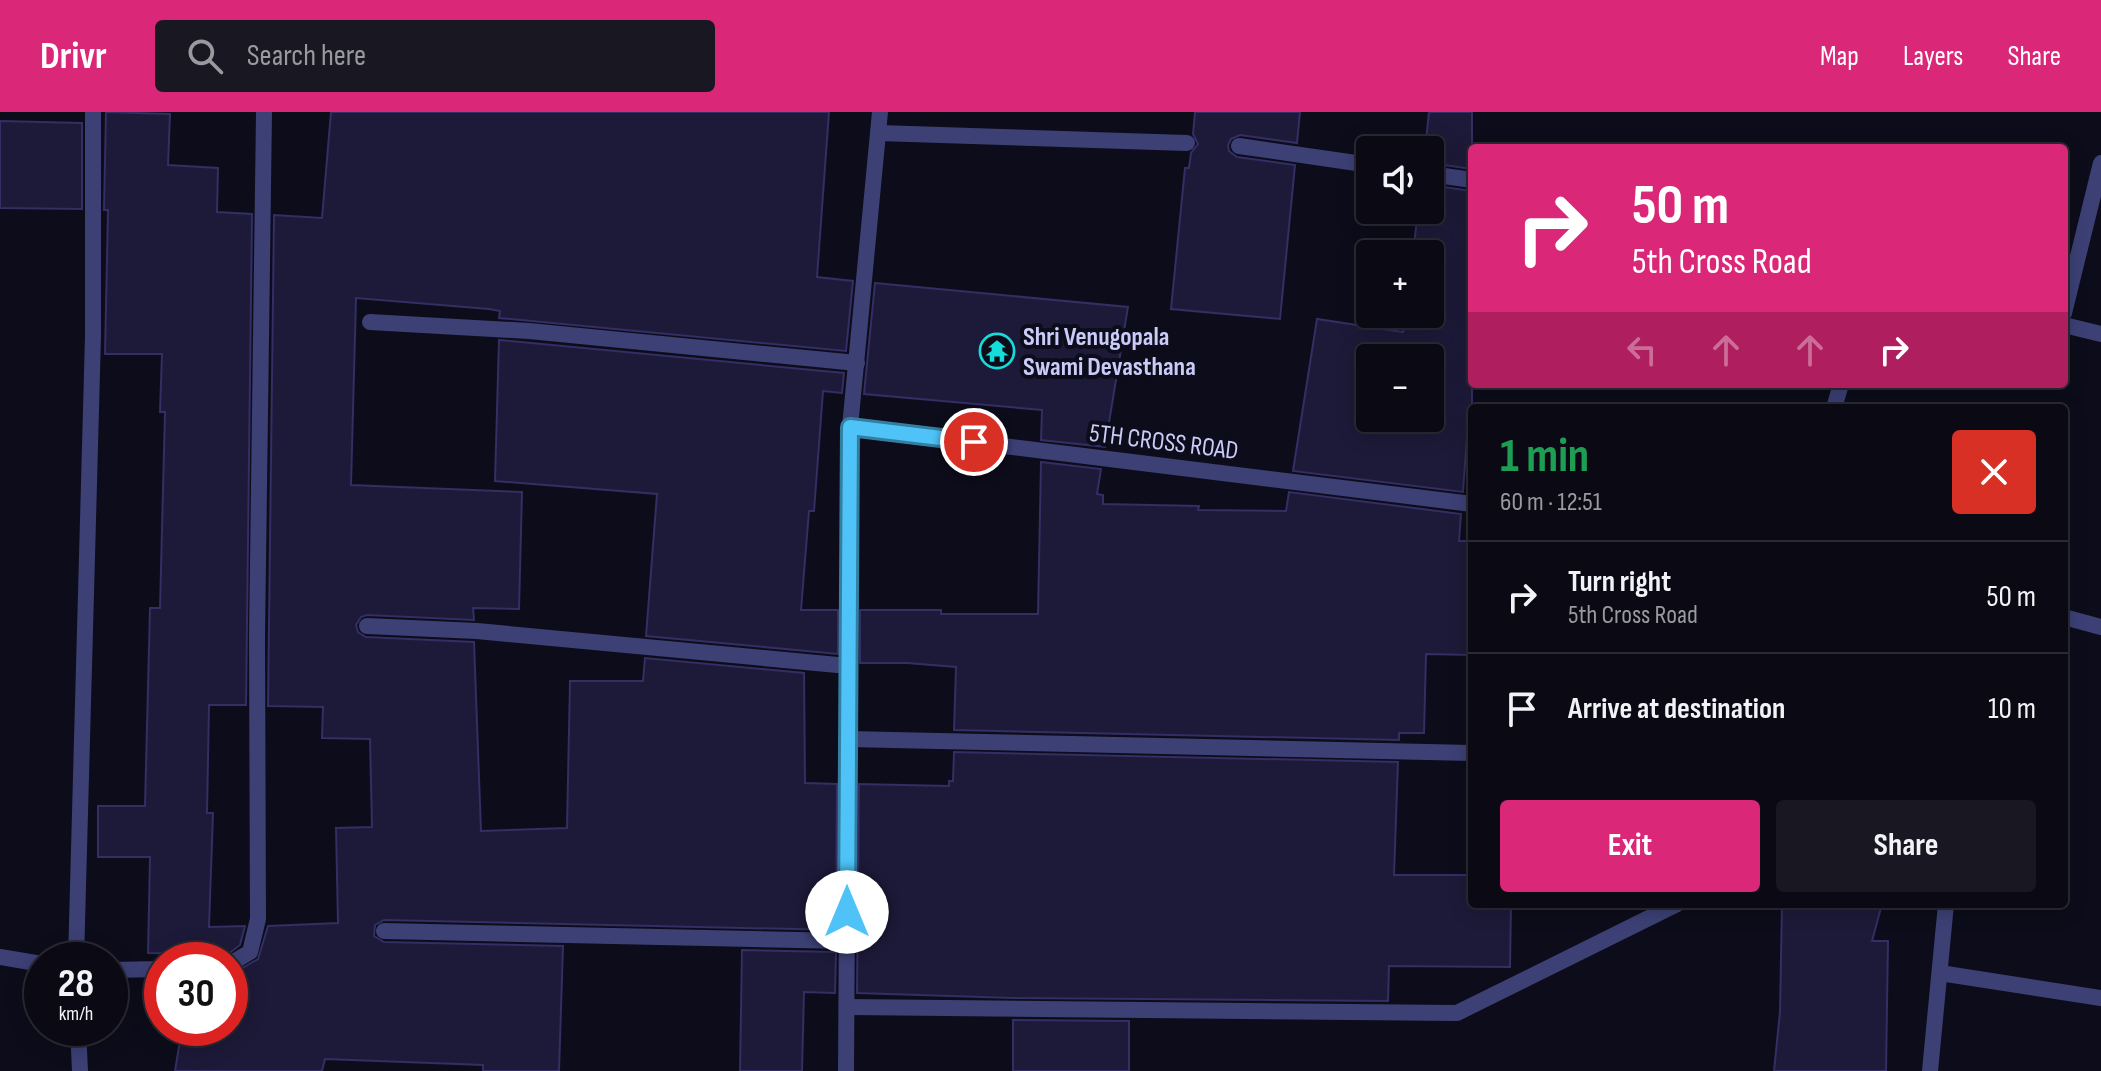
<!DOCTYPE html>
<meta charset="utf-8">
<style>
:root{--surface:#0a0914;--page:#181722;--text:#f1f3f6;--muted:#999aa0;--line:#2a2a34;--accent:#db2777}
body{margin:0;font-family:"Sofia Sans Condensed",sans-serif;background:var(--page);color:var(--text);height:100vh;display:flex;flex-direction:column;font-size:30px;white-space:nowrap}
*{box-sizing:border-box;margin:0}
p{font-size:26px;color:var(--muted)}
.icon{flex:none;width:44px;height:44px;fill:none;stroke:currentColor;stroke-width:2;stroke-linecap:round;stroke-linejoin:round}
.map{position:relative;flex:1;overflow:hidden}
.sheet{position:absolute;left:1468px;top:292px;width:600px;height:504px;display:flex;flex-direction:column;background:var(--surface);border-radius:8px;box-shadow:0 4px 20px #0003,0 0 0 2px var(--line)}
.sheet>*{flex:none}
.guide{position:absolute;left:1468px;top:32px;width:600px;height:244px;border-radius:8px;box-shadow:0 4px 20px #0003,0 0 0 2px var(--line);background:#db2777;color:#fff;overflow:hidden}
.controls{position:absolute;left:1356px;top:24px;display:grid;gap:16px}
.controls a{display:grid;place-items:center;width:88px;height:88px;border-radius:8px;background:var(--surface);box-shadow:0 4px 20px #0003,0 0 0 2px var(--line);font-size:40px}
.speed{position:absolute;left:24px;top:830px;display:flex;gap:16px;font-size:40px;font-weight:700;text-align:center}
.speed>*{display:grid;place-content:center;width:104px;height:104px;border-radius:50%;background:var(--surface);box-shadow:0 4px 20px #0003,0 0 0 2px var(--line);line-height:1}
.speed small{font-size:20px;font-weight:400}
.speed .limit{border:12px solid #d22;background:#fff;color:#111}
.pin{position:absolute;display:grid;place-items:center;width:68px;height:68px;color:#fff;margin:-34px;border:4px solid #fff;border-radius:50%;box-shadow:0 2px 8px #0007}
.me{position:absolute;width:88px;margin:-44px;rotate:0deg;stroke-linejoin:round;filter:drop-shadow(0 0 6px #0008)}
.turn{display:flex;align-items:center;gap:28px;height:168px;padding:0 32px;font-size:36px}
.turn .icon{width:104px;height:104px;stroke-width:2.5}
.turn b{display:block;font-size:56px;line-height:68px}
.lanes{display:flex;align-items:center;height:76px;padding:0 32px;background:#0003;justify-content:center;gap:40px;direction:ltr}
.lanes .off{opacity:.35}
.round{display:grid;place-items:center;flex:none;width:84px;height:84px;border-radius:8px;background:var(--page)}
.overview{display:flex;align-items:center;justify-content:space-between;height:136px;padding:0 32px}
h1{font-size:48px;font-weight:700;line-height:60px;color:#1e9e55}
.cta{display:flex;gap:16px;margin-top:auto;padding:16px 32px}
.cta a{flex:1;height:92px;border-radius:8px;background:var(--accent);color:#fff;font-size:32px;font-weight:700;line-height:92px;text-align:center}
.cta a+a{background:var(--page);color:var(--text)}
ul{padding:0;list-style:none}
li{display:flex;align-items:center;gap:24px;height:112px;padding:0 32px;border-top:2px solid var(--line)}
li div{flex:1}
li b{display:block;font-size:30px}
li em{font-style:normal}
header{display:flex;align-items:center;gap:48px;box-sizing:border-box;height:112px;padding:0 40px;background:var(--accent);color:#fff}
header strong{font-size:38px}
nav{display:flex;gap:44px;margin-inline-start:auto;font-size:28px}
.search{width:560px;height:72px;background:var(--page);display:flex;align-items:center;gap:20px;box-sizing:border-box;padding:0 28px;border-radius:8px;color:var(--muted);font-size:30px}
.map>svg:first-child{display:block}
.building{fill:#1d1a39;stroke:#332e63;stroke-width:2;fill-rule:evenodd}
.lines{fill:none;stroke-linecap:round;stroke-linejoin:round}
.service{stroke:#3c4075;stroke-width:16}
.minor{stroke:#3c4075;stroke-width:16}
.route-casing{stroke:#337fa1;stroke-width:20}
.route{stroke:#4fc3f7;stroke-width:14}
.labels{text-anchor:middle;stroke-width:8;stroke-linejoin:round;paint-order:stroke}
.poi-label{font-size:26px;font-weight:bold;fill:#cbcbfa;stroke:#0d0c1a;text-anchor:start}
.street-label{font-size:26px;fill:#cbcbfa;stroke:#0d0c1a}
</style>
<header>
<strong>Drivr</strong>
<div class="search"><svg class="icon" aria-label="search" viewBox="0 0 24 24"><circle cx="10" cy="10" r="6"/><path d="M15 15l6 6"/></svg>Search here</div>
<nav><a>Map</a><a>Layers</a><a>Share</a></nav>
</header>
<div class="map">
<svg width="2101" height="959" viewBox="0 0 2101 959">
<rect width="100%" height="100%" fill="#0d0c1a"/>
<g class="building">
<polygon points="106,0 170,2 168,53 218,56 217,100 252,102 246,593 209,593 207,701 213,701 209,815 245,814 240,833 220,848 192,848 193,842 148,841 150,745 98,745 98,694 145,694 150,496 160,496 165,300 160,300 162,242 105,242 108,98 104,98"/>
<polygon points="331,0 829,0 817,165 853,169 846,239 499,206 500,199 489,197 356,186 351,373 522,380 519,497 473,496 474,508 367,503 361,505 356,513 358,520 366,525 474,530 481,719 567,716 570,569 643,569 645,546 804,561 805,671 837,672 836,818 384,808 375,813 374,824 384,830 563,834 559,959 483,959 483,953 325,947 322,959 175,959 182,916 230,916 230,863 258,847 268,814 338,811 336,716 372,715 370,627 322,626 323,595 268,594 274,103 322,106"/>
<polygon points="1195,0 1300,0 1297,31 1240,23 1231,27 1228,33 1229,39 1237,45 1295,53 1280,207 1171,197 1185,56 1189,56 1191,41 1198,32 1193,22"/>
<polygon points="1429,0 1472,0 1472,57 1430,51 1430,38 1425,38"/>
<polygon points="0,9 82,11 82,97 0,96"/>
<path d="M1430 73 1472 79V296H1469L1463 380 1293 359 1317 207 1403 220 1406 202H1430V142H1413L1418 98H1430ZM1370 246H1430V306H1370Z"/>
<polygon points="875,171 1128,195 1105,335 1041,328 1042,298 864,282"/>
<polygon points="499,228 844,261 842,281 823,279 814,399 809,399 801,498 838,498 838,542 646,524 657,382 495,369"/>
<polygon points="1041,350 1101,357 1097,382 1103,383 1103,392 1199,394 1198,398 1286,399 1289,380 1461,402 1459,429 1472,429 1472,543 1426,542 1424,621 1399,621 1399,628 954,618 956,555 907,551 860,551 860,498 941,498 941,502 1038,502"/>
<polygon points="954,640 1398,650 1394,763 1472,763 1472,792 1511,792 1510,855 1389,854 1388,889 1013,886 857,881 859,672 949,674 949,669 953,669"/>
<polygon points="1782,792 1882,792 1872,829 1888,829 1886,959 1774,959 1780,900"/>
<polygon points="742,838 836,840 835,881 804,880 802,959 740,959"/>
<polygon points="1013,908 1129,909 1129,959 1013,959"/>
</g>
<g class="lines">
<polyline class="service" points="879,21 1187,31"/>
<g class="minor">
<polyline points="1239,34 1370,53"/>
<polyline points="1430,62 1472,68"/>
<polyline points="2064,201 2101,51"/>
<polyline points="370,210 529,219 857,251"/>
<polyline points="2064,213 2101,222"/>
<polyline points="1834,296 1841,272"/>
<polyline points="850,315 1472,392"/>
<polyline points="2064,505 2101,515"/>
<polyline points="367,514 477,519 848,554"/>
<polyline points="848,627 1472,641"/>
<polyline points="384,819 847,829"/>
<polyline points="0,845 42,852"/>
<polyline points="76,848 93,224 93,0"/>
<polyline points="230,852 250,840 258,807 257,525 264,0"/>
<polyline points="110,858 162,857"/>
<polyline points="1940,861 2101,886"/>
<polyline points="847,895 1457,901 1677,792"/>
<polyline points="78,916 80,959"/>
<polyline points="846,959 850,315 880,0"/>
<polyline points="1930,959 1946,792"/>
</g>
</g>
<g class="lines">
<g class="route-casing">
<polyline id="route" points="847,800 850,315 974,330"/>
</g>
<use href="#route" class="route"/>
</g>
<defs>
<g id="temple-ring" transform="scale(1.8)"><circle r="9.5" fill="#0d0c1a" stroke="#15dcd8" stroke-width="1.5"/><path d="M0-6L5-2H3V0L6.5 2.5H4V6H1.5V3h-3V6H-4V2.5H-6.5L-3 0V-2H-5Z" fill="#15dcd8"/></g>
</defs>
<g fill-rule="evenodd">
<use href="#temple-ring" x="997" y="239"/>
</g>
<g class="labels">
<g class="poi-label">
<text x="1023" y="233">Shri Venugopala<tspan x="1023" dy="30">Swami Devasthana</tspan></text>
</g>
<g class="street-label">
<text transform="translate(1164 329) rotate(7)" y="9">5TH CROSS ROAD</text>
</g>
</g>
</svg>
<div class="controls">
<a><svg class="icon" aria-label="sound" viewBox="0 0 24 24"><path d="M4 9h4l5-4v14l-5-4H4zM17 9q2 3 0 6"/></svg></a>
<a>+</a>
<a>−</a>
</div>
<div class="speed"><div>28<small>km/h</small></div><div class="limit">30</div></div>
<div class="pin" style="left:974px;top:330px;background:#d93025"><svg class="icon" aria-label="arrive" viewBox="0 0 24 24"><path d="M6 21V4h12l-3 4 3 4H6"/></svg></div>
<svg class="me" style="left:847px;top:800px" viewBox="-20 -20 40 40"><circle r="19" fill="#fff"/><path d="M0-13L10 11 0 6-10 11z" fill="#4fc3f7"/></svg>
<div class="guide">
<div class="turn"><svg class="icon" aria-label="right" viewBox="0 0 24 24"><path d="M7 20v-9h11M14 6l5 5-5 5"/></svg><div><b>50 m</b>5th Cross Road</div></div>
<div class="lanes"><svg class="icon off" aria-label="left" viewBox="0 0 24 24"><path d="M17 20v-9H6M10 6l-5 5 5 5"/></svg><svg class="icon off" aria-label="ahead" viewBox="0 0 24 24"><path d="M12 20V5M6 11l6-6 6 6"/></svg><svg class="icon off" aria-label="ahead" viewBox="0 0 24 24"><path d="M12 20V5M6 11l6-6 6 6"/></svg><svg class="icon" aria-label="right" viewBox="0 0 24 24"><path d="M7 20v-9h11M14 6l5 5-5 5"/></svg></div>
</div>
<section class="sheet">
<div class="overview"><div><h1>1 min</h1><p>60 m · 12:51</p></div><a class="round" style="background:#d93025;color:#fff"><svg class="icon" aria-label="close" viewBox="0 0 24 24"><path d="M6 6l12 12M18 6L6 18"/></svg></a></div>
<ul>
<li><svg class="icon" aria-label="right" viewBox="0 0 24 24"><path d="M7 20v-9h11M14 6l5 5-5 5"/></svg><div><b>Turn right</b><p>5th Cross Road</p></div><em>50 m</em></li>
<li><svg class="icon" aria-label="arrive" viewBox="0 0 24 24"><path d="M6 21V4h12l-3 4 3 4H6"/></svg><div><b>Arrive at destination</b></div><em>10 m</em></li>
</ul>
<div class="cta"><a>Exit</a><a>Share</a></div>
</section>
</div>
